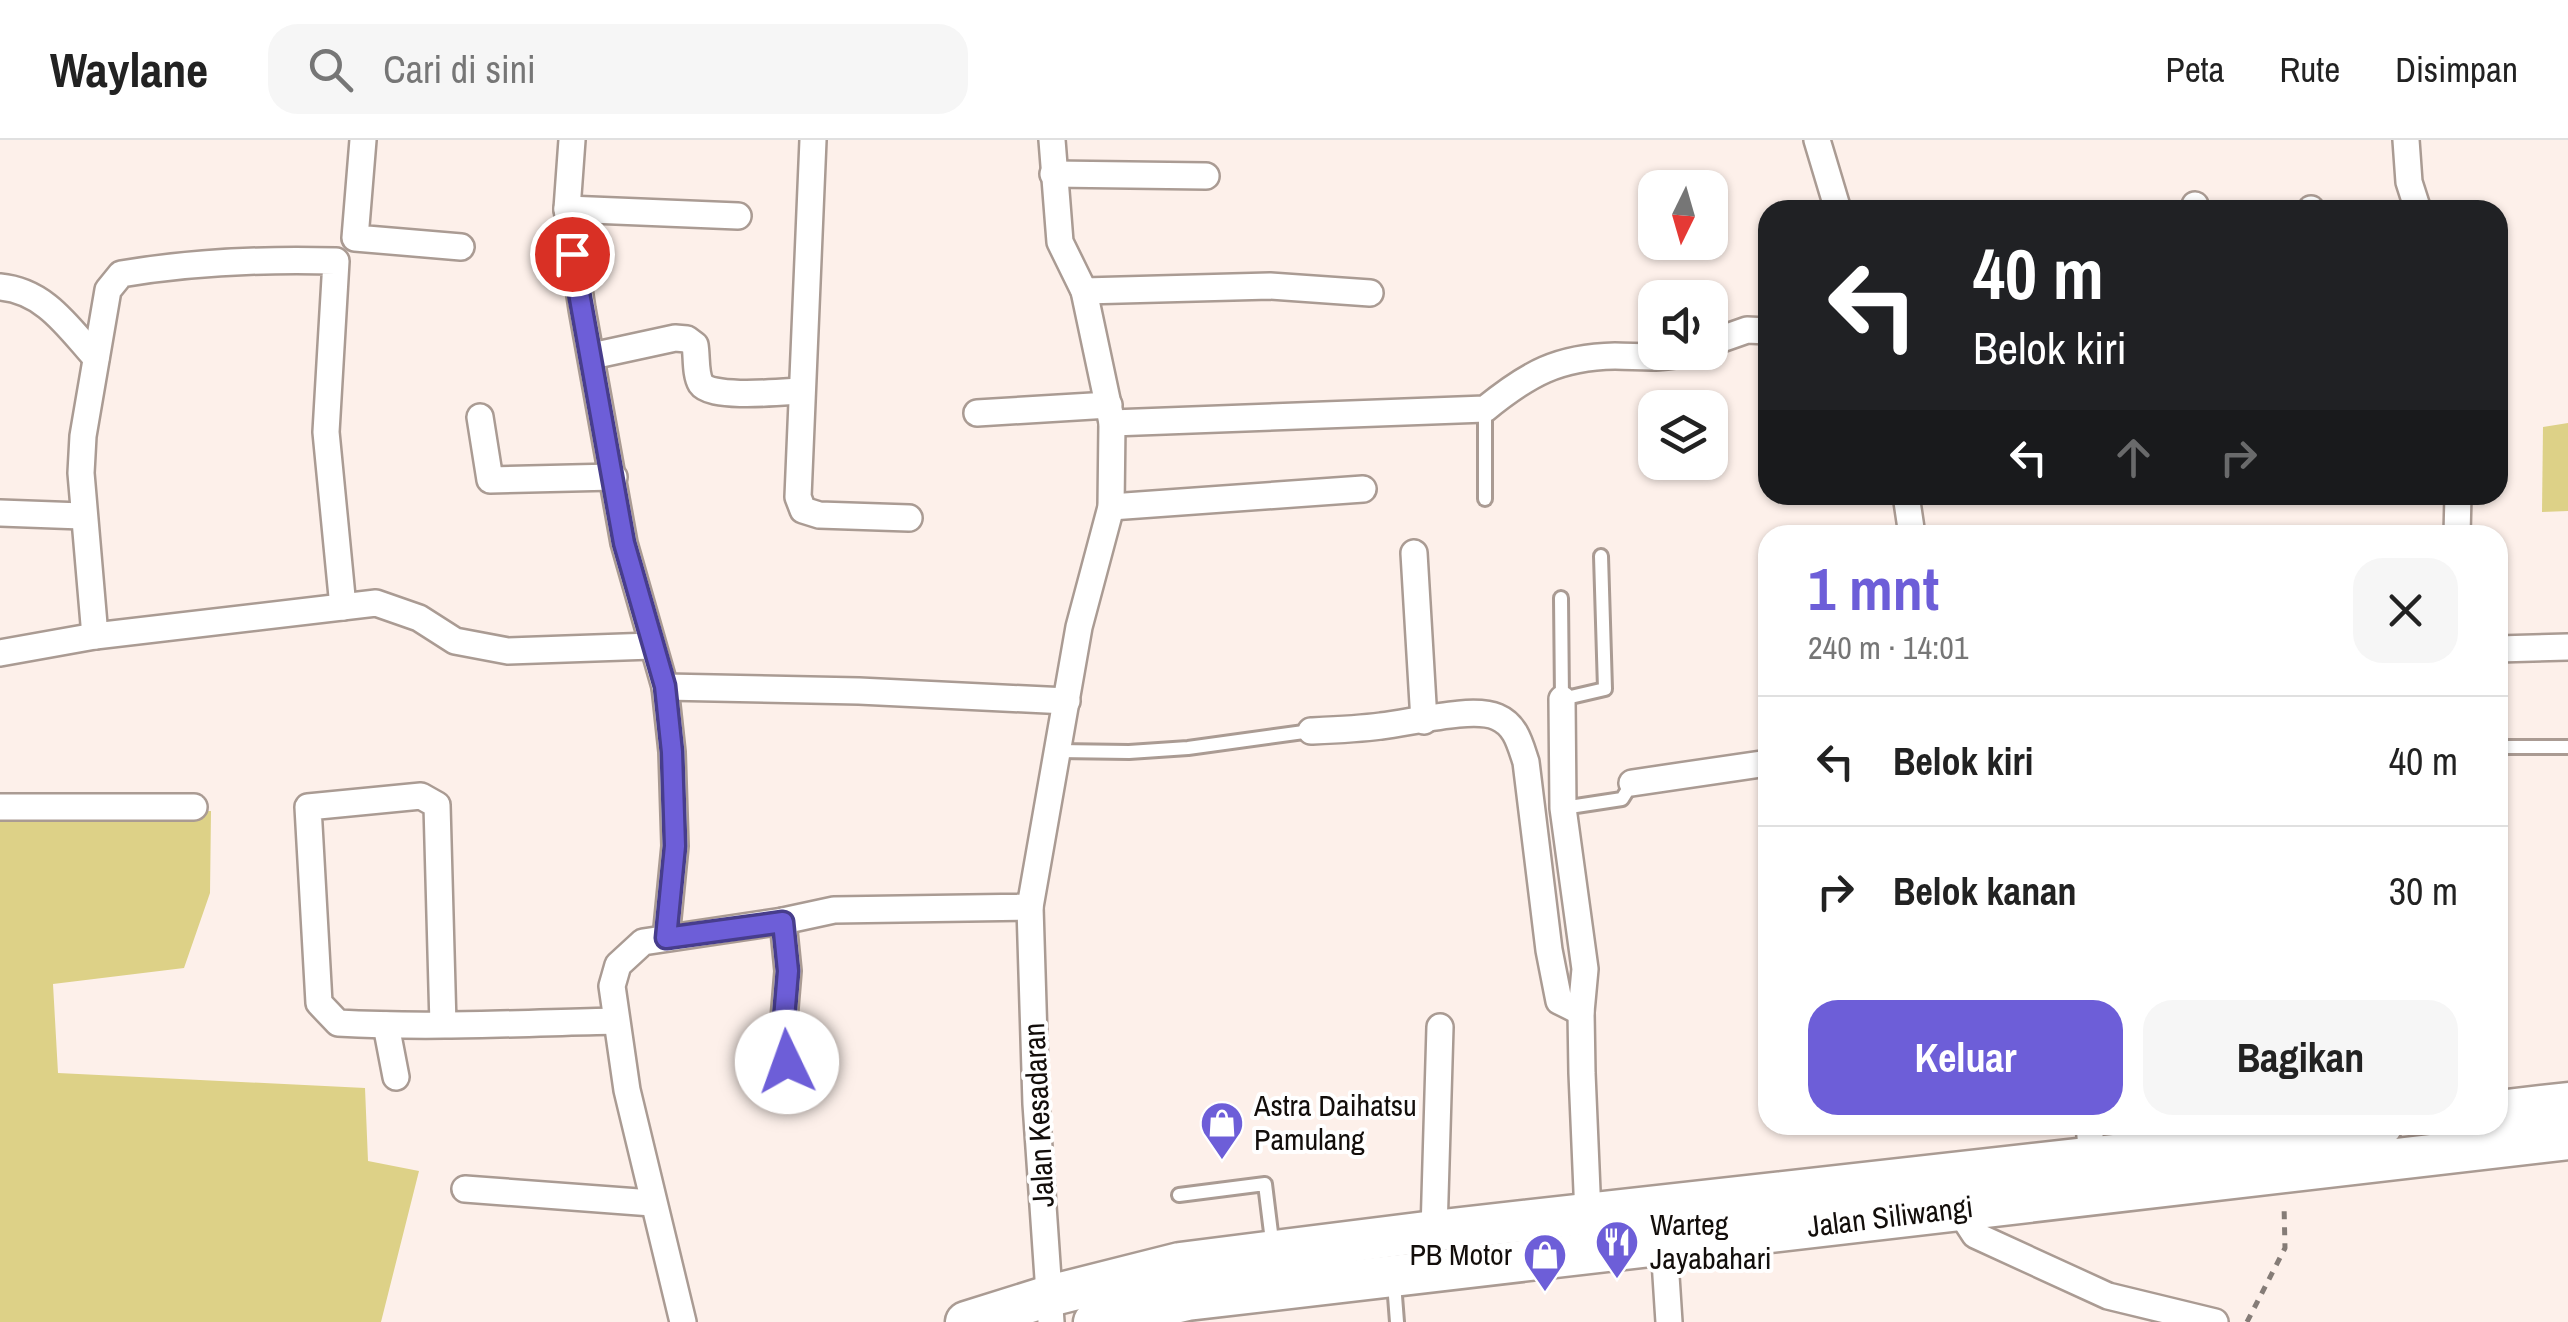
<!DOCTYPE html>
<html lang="id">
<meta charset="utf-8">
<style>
:root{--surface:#fff;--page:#f6f6f6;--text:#222;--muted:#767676;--line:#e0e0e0;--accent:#6d5ed8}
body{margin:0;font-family:"Archivo Narrow",sans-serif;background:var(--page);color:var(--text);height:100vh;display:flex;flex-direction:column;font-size:38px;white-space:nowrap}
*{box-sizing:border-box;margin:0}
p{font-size:32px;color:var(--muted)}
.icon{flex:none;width:55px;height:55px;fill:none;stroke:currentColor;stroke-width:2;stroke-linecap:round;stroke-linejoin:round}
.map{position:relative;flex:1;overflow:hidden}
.drawer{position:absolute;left:1758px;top:385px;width:750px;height:610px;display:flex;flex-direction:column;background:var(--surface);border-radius:30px;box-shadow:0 2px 8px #0004}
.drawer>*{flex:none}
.hud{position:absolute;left:1758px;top:60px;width:750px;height:305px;border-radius:30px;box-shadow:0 2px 8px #0004;background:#202124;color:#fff;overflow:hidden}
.needle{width:65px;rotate:185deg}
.buttons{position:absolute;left:1638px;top:30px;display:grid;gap:20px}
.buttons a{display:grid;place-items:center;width:90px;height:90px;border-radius:20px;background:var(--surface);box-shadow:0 2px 8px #0004;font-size:50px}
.pin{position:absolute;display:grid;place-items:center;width:85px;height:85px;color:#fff;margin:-42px;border:5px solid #fff;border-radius:50%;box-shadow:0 2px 10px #0007}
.me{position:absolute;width:110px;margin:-55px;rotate:357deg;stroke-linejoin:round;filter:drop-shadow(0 0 8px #0008)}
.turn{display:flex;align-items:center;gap:35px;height:210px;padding:0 50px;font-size:45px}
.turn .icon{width:130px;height:130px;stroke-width:2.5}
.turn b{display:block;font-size:70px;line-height:85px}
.lanes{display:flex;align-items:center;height:95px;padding:0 50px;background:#0003;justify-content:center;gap:50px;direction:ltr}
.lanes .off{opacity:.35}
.round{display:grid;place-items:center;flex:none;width:105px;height:105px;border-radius:30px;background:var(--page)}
.overview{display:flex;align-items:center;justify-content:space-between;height:170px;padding:0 50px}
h1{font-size:60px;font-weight:700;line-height:75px;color:var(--accent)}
.button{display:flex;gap:20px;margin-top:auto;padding:20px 50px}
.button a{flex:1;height:115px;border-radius:30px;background:var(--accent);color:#fff;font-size:40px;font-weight:700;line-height:115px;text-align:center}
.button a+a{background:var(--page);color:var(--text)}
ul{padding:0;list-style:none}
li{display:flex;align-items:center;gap:30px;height:130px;padding:0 50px;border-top:2px solid var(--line)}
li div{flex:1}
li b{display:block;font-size:38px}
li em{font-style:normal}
header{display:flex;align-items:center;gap:60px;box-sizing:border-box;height:140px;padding:0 50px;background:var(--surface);border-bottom:2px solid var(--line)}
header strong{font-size:48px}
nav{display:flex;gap:55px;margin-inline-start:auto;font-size:35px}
.search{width:700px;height:90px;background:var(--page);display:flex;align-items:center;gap:25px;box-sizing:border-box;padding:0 35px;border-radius:30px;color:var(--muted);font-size:38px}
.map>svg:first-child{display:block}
.green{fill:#ddd187}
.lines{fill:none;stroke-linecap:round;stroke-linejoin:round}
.lane-casing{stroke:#aa9b93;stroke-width:18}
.street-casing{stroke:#aa9b93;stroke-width:30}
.primary-casing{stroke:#aa9b93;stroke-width:45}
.path{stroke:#857c77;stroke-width:5;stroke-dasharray:8 8;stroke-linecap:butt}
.lane{stroke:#fff;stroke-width:12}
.street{stroke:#fff;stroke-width:25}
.primary{stroke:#fff;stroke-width:40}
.route-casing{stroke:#473d8c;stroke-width:25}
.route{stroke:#6d5ed8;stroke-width:18}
.labels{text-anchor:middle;stroke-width:8;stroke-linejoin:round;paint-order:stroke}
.poi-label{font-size:30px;fill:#130e0b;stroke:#fff;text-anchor:start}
.street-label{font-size:30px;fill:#130e0b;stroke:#fff}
</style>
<header>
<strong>Waylane</strong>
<div class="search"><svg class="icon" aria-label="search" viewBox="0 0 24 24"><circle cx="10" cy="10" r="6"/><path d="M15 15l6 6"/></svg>Cari di sini</div>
<nav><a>Peta</a><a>Rute</a><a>Disimpan</a></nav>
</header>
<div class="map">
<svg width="2568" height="1182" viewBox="0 0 2568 1182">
<rect width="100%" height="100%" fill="#fdf0ea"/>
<g class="green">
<polygon points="2568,283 2568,371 2542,372 2543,287"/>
<polygon points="211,671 210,753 184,828 53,844 58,933 365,948 368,1021 419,1031 381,1182 0,1182 0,674"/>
</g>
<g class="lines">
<g class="lane-casing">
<g id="lane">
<polyline points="1485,269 1485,359"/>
<polyline points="1561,458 1562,559 1605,549 1601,416"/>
<polyline points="2498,607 2568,607"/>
<polyline points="1058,611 1129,612 1188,608 1311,591"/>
<polyline points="1563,668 1622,659 1632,643"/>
<polyline points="1179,1055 1265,1044 1273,1109"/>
<polyline points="1394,1143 1397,1182"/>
</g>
</g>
<g class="street-casing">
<g id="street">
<polyline points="363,0 355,98 461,107"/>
<polyline points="572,0 567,69 582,169 624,403 665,547 672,612 675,706 666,798"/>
<polyline points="813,0 798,357 803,370 819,375 909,378"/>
<polyline points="1817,0 1838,70"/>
<polyline points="2406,0 2409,42 2418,70"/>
<polyline points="1053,34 1206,36"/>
<polyline points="2195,65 2196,70"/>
<polyline points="567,69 738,76"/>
<polyline points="2311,69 2311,70"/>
<path d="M0 147C45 151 68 187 96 218"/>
<polyline points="1084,151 1270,146 1370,153"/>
<polyline points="1710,203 1747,190 1768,191"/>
<path d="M592 216 675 198 687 199 695 205C697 216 695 234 701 244 711 259 782 252 801 251"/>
<polyline points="977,273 1109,265"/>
<polyline points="480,277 490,340 614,337"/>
<path d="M1112 283 1485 269C1528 234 1558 217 1615 216 1639 216 1662 220 1686 212"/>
<polyline points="1906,355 1912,395"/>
<polyline points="1111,367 1363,349"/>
<polyline points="0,373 82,376"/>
<polyline points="2457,395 2458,355"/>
<polyline points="1414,413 1424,581"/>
<path d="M95 496 81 333 83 296 108 150 121 134C192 122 265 119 336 121L326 292 343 467"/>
<polyline points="2498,509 2568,507"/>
<polyline points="0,513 95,496 376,463 419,478 455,501 508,511 652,506"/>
<polyline points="665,547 859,551 1067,561"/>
<polyline points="1562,559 1563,668 1585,829 1581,872 1582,933 1588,1075"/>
<path d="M1311 591C1334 590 1358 589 1381 586 1410 583 1472 566 1497 577 1516 585 1520 604 1526 622L1549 810 1559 861 1581 872"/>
<polyline points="1632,643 1768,623"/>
<polyline points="0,667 194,667"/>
<polyline points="1030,767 1036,964 1051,1182"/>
<polyline points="783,781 788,831 784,879 787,921"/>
<polyline points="386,885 396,937"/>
<path d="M443 885 437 665 421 656 308 667 319 863 338 883C430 888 523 883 615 881"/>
<polyline points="2089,985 2092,1018"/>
<polyline points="465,1049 652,1063"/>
<polyline points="1958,1069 1975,1095 2108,1156 2215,1182"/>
<polyline points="1434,1091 1440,887"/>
<polyline points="1664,1105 1669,1182"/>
<polyline points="683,1182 627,950 612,846 618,825 643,802 783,781 834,770 1030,767 1079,487 1111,367 1112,283 1084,151 1060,102 1052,0"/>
</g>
</g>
<g class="primary-casing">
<g id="primary">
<polyline points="2498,971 2568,963"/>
<polyline points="966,1182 1049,1156 1180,1123 1434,1091 2382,985"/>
<polyline points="1094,1182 1187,1160 2568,999"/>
</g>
</g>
<polyline class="path" points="2247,1182 2285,1108 2284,1064"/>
<use href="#lane" class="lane"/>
<use href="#street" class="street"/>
<use href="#primary" class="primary"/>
</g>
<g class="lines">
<g class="route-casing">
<polyline id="route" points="572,114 624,403 665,546 672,612 675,706 666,798 783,782 788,831 784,879 787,922"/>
</g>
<use href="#route" class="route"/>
</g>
<defs>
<g id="shop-pin" transform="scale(2.25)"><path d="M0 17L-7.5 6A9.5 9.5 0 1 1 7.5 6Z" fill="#6d5ed8" stroke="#fff"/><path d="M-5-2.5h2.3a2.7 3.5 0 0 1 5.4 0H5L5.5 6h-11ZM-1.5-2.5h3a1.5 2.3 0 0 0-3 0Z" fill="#fff"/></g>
<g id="restaurant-pin" transform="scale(2.25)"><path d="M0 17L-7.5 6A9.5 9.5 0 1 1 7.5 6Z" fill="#6d5ed8" stroke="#fff"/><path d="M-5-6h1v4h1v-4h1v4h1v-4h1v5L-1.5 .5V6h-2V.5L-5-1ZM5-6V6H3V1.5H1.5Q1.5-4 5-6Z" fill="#fff"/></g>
</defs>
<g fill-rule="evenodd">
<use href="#shop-pin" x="1222" y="983"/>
<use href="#restaurant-pin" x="1617" y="1102"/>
<use href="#shop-pin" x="1545" y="1115"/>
</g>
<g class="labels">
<g class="poi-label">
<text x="1254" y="976">Astra Daihatsu<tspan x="1254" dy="34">Pamulang</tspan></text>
<text x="1650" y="1095">Warteg<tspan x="1650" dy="34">Jayabahari</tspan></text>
<text x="1512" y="1125" text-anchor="end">PB Motor</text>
</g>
<g class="street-label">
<text transform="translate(1039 975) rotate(-93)" y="10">Jalan Kesadaran</text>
<text transform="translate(1890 1077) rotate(-7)" y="10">Jalan Siliwangi</text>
</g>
</g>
</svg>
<div class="buttons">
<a><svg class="needle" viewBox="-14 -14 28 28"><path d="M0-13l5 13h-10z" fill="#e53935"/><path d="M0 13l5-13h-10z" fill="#767676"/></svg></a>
<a><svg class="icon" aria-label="sound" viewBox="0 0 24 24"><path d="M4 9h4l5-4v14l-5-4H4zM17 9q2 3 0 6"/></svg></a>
<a><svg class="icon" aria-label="layers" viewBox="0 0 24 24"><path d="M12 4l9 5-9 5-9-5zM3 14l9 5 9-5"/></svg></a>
</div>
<div class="pin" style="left:572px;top:114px;background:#d93025"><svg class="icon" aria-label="arrive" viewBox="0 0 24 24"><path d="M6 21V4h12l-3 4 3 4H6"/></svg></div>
<svg class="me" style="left:787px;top:922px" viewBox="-20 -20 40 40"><circle r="19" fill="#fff"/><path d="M0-13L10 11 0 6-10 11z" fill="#6d5ed8"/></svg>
<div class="hud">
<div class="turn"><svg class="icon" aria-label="left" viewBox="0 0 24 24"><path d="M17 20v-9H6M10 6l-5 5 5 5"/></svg><div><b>40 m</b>Belok kiri</div></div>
<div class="lanes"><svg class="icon" aria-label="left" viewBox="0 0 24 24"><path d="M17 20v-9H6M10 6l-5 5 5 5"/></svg><svg class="icon off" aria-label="ahead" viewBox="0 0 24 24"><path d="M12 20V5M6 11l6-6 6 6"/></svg><svg class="icon off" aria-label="right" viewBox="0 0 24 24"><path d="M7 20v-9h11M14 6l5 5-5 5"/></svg></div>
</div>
<section class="drawer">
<div class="overview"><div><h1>1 mnt</h1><p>240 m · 14:01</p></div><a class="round"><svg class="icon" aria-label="close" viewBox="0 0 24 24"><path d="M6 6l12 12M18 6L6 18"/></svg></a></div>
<ul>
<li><svg class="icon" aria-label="left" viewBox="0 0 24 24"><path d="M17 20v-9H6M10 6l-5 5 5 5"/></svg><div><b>Belok kiri</b></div><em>40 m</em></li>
<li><svg class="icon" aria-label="right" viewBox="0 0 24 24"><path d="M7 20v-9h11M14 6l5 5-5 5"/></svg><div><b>Belok kanan</b></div><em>30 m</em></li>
</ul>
<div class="button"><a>Keluar</a><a>Bagikan</a></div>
</section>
</div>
